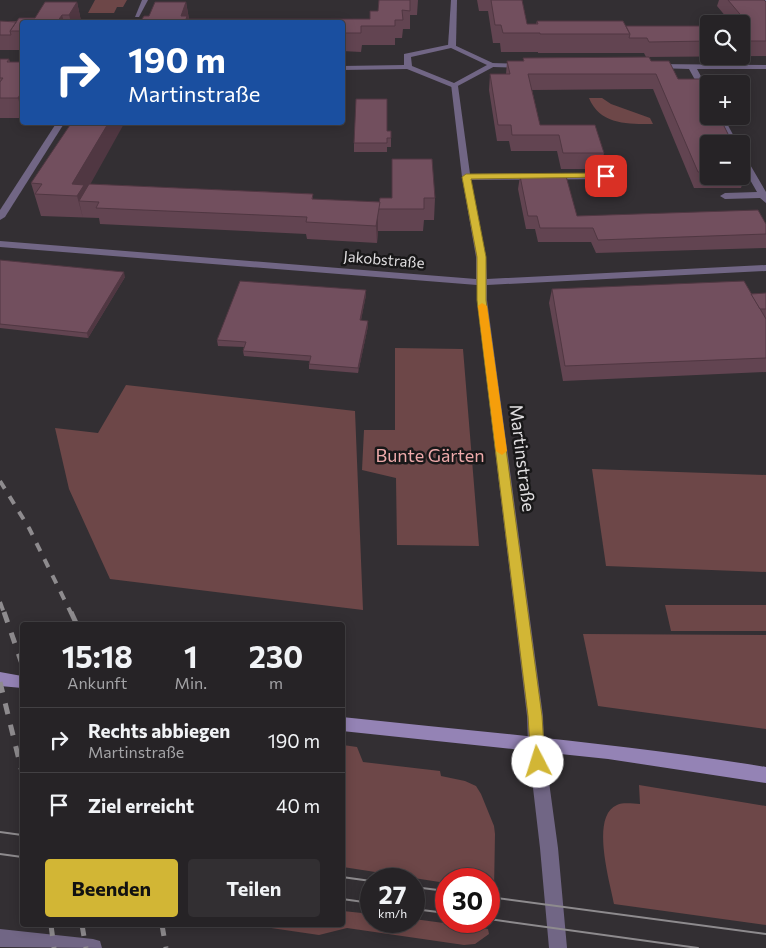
<!DOCTYPE html>
<html lang="de">
<meta charset="utf-8">
<style>
:root{--surface:#262326;--page:#322f32;--text:#f1f3f6;--muted:#a4a4a7;--line:#424043;--accent:#d2b635}
body{margin:0;font-family:Commissioner,sans-serif;background:var(--page);color:var(--text);height:100vh;display:flex;flex-direction:column;font-size:19px;white-space:nowrap}
*{box-sizing:border-box;margin:0}
p{font-size:16px;color:var(--muted)}
.icon{flex:none;width:28px;height:28px;fill:none;stroke:currentColor;stroke-width:2;stroke-linecap:round;stroke-linejoin:round}
.map{position:relative;flex:1;overflow:hidden}
.sheet{position:absolute;left:20px;top:622px;width:325px;height:305px;display:flex;flex-direction:column;background:var(--surface);border-radius:5px;box-shadow:0 2px 12px #0003,0 0 0 1px var(--line)}
.sheet>*{flex:none}
.hud{position:absolute;left:20px;top:20px;width:325px;height:105px;border-radius:5px;box-shadow:0 2px 12px #0003,0 0 0 1px var(--line);background:#1a4fa0;color:#fff;overflow:hidden}
.buttons{position:absolute;left:700px;top:15px;display:grid;gap:10px}
.buttons a{display:grid;place-items:center;width:50px;height:50px;border-radius:5px;background:var(--surface);box-shadow:0 2px 12px #0003,0 0 0 1px var(--line);font-size:25px}
.speed{position:absolute;left:360px;top:868px;display:flex;gap:10px;font-size:25px;font-weight:700;text-align:center}
.speed>*{display:grid;place-content:center;width:65px;height:65px;border-radius:50%;background:var(--surface);box-shadow:0 2px 12px #0003,0 0 0 1px var(--line);line-height:1}
.speed small{font-size:12px;font-weight:400}
.speed .limit{border:8px solid #d22;background:#fff;color:#111}
.pin{position:absolute;display:grid;place-items:center;width:42px;height:42px;color:#fff;margin:-21px;border-radius:10px;box-shadow:0 2px 8px #0006}
.me{position:absolute;width:55px;margin:-28px;rotate:355deg;stroke-linejoin:round;filter:drop-shadow(0 0 4px #0008)}
.turn{display:flex;align-items:center;gap:18px;height:105px;padding:0 25px;font-size:22px}
.turn .icon{width:65px;height:65px;stroke-width:2.5}
.turn b{display:block;font-size:35px;line-height:42px}
.eta{display:flex;justify-content:space-evenly;align-items:center;height:85px;text-align:center}
.eta b{font-size:30px;font-weight:700;line-height:35px}
.button{display:flex;gap:10px;margin-top:auto;padding:10px 25px}
.button a{flex:1;height:58px;border-radius:5px;background:var(--accent);color:#111;font-size:20px;font-weight:700;line-height:58px;text-align:center}
.button a+a{background:var(--page);color:var(--text)}
ul{padding:0;list-style:none}
li{display:flex;align-items:center;gap:15px;height:65px;padding:0 25px;border-top:1px solid var(--line)}
li div{flex:1}
li b{display:block;font-size:19px}
li em{font-style:normal}
.map>svg:first-child{display:block}
.green{fill:#6d4748}
.lines{fill:none;stroke-linecap:round;stroke-linejoin:round}
.pedestrian{fill:#716685;fill-rule:evenodd}
.minor{fill:#716685;fill-rule:evenodd}
.secondary{fill:#9483b5;fill-rule:evenodd}
.tram{stroke:#8e8b8e;stroke-width:2}
.rail-far1{stroke:#8e8b8e;stroke-width:4;stroke-dasharray:9 9;stroke-linecap:butt}
.rail{stroke:#8e8b8e;stroke-width:5;stroke-dasharray:11 11;stroke-linecap:butt}
.wall{fill:#624451}
.shaded-wall{fill:#503742}
.building{fill:#724f5e;stroke:#503742}
.route{fill:#d2b635;stroke:#887622}
.slow{fill:#f59e0b}
.labels{text-anchor:middle;stroke-width:5;stroke-linejoin:round;paint-order:stroke}
.far-street-label{font-size:15px;fill:#e0dee0;stroke:#191819}
.park-label{font-size:18px;fill:#eaa;stroke:#191819}
.street-label{font-size:18px;fill:#e0dee0;stroke:#191819}
</style>
<div class="map">
<svg width="766" height="948" viewBox="0 0 766 948">
<rect width="100%" height="100%" fill="#332f33"/>
<g class="green">
<polygon points="95,0 127,0 123,7 117,7 114,13 88,13"/>
<path d="M589 98H602L611 104 650 118 653 124C628 124 600 125 589 98Z"/>
<polygon points="395,348 463,349 479,546 397,545 396,478 362,470 364,430 395,430"/>
<polygon points="126,385 355,411 363,610 110,579 69,489 55,428 98,433"/>
<polygon points="592,469 766,475 766,572 606,566"/>
<polygon points="665,605 766,605 766,631 671,631"/>
<polygon points="583,634 766,635 766,729 598,706"/>
<polygon points="343,745 357,747 363,762 440,771 441,776 465,781 476,786 481,794 494,826 495,834 494,890 489,889 489,879 446,879 446,883 343,867"/>
<path d="M639 785 766 806V925L614 904C610 882 590 816 617 805 624 802 633 804 640 804Z"/>
<polygon points="343,911 371,914 371,921 414,921 414,919 488,929 489,934 475,944 464,945 347,928 319,935 250,925 342,925"/>
</g>
<g class="lines">
<path class="pedestrian" d="M452 44 497 65 454 88 407 69 342 70V66L404 65V54ZM451 48 487 65 454 83 412 66 411 57Z"/>
<g class="minor">
<polygon points="142,0 148,0 139,17 135,17"/>
<polygon points="451,0 457,0 456,46 452,48 448,46"/>
<polygon points="762,0 766,0 766,3"/>
<polygon points="490,63 523,64 527,66 523,68 493,67 490,67"/>
<polygon points="653,64 766,65 766,69 697,69 709,91 709,100 705,98 689,69 656,68 653,68"/>
<polygon points="451,84 458,86 470,174 621,173 625,176 621,179 471,180 486,257 487,279 766,265 766,271 487,285 487,300 543,716 544,745 558,848 567,948 549,948 540,848 528,745 527,716 477,300 477,285 0,247 0,241 476,279 476,257 462,177"/>
<polygon points="715,116 723,116 738,144 730,144"/>
<polygon points="57,122 65,122 5,217 0,220 0,210"/>
<polygon points="741,154 745,156 766,192 766,203 760,198 725,199 720,196 725,193 757,192 741,164"/>
<polygon points="0,929 93,939 100,941 102,948 0,947"/>
</g>
<g class="secondary">
<polygon points="0,672 22,676 22,688 0,686"/>
<path d="M342 717C484 732 626 744 766 767V783L608 759 342 731Z"/>
</g>
<g class="tram">
<polyline points="0,832 22,835"/>
<polyline points="0,854 22,857"/>
<polyline points="342,877 371,881"/>
<polyline points="414,887 446,891"/>
<polyline points="489,897 766,934"/>
<polyline points="342,899 371,903"/>
<polyline points="414,909 446,913"/>
<polyline points="489,919 698,948"/>
</g>
<g class="rail-far1">
<polyline points="0,481 29,528 71,613"/>
<polyline points="0,602 4,613"/>
</g>
<g class="rail">
<polyline points="4,612 22,664"/>
<polyline points="71,612 77,625"/>
<polyline points="0,682 22,772"/>
<polyline points="51,925 54,948"/>
<polyline points="82,925 86,948"/>
<polyline points="162,925 166,948"/>
</g>
</g>
<g class="wall">
<polygon points="379,0 418,0 417,15 410,15 410,29 403,29 402,38 395,38 395,45 362,45 361,52 342,51 342,22 140,22 149,16 186,2 189,19 370,19 378,11"/>
<polygon points="477,0 522,0 527,24 536,24 537,21 626,26 709,26 709,56 741,56 741,24 732,24 717,6 719,0 764,0 766,2 766,56 646,57 644,53 538,53 538,52 501,52 500,43 493,43 488,11 479,11"/>
<polygon points="77,2 81,21 80,22 22,22 22,50 0,50 0,21 16,21 35,18"/>
<polygon points="523,58 651,61 709,144 709,176 741,176 741,161 746,172 741,188 694,188 653,89 532,90 540,125 604,153 601,169 561,169 557,151 511,151 509,141 497,141 489,90 490,74 506,74 507,61 523,61"/>
<polygon points="0,59 9,59 10,62 22,62 22,118 0,118"/>
<polygon points="387,131 391,138 391,147 387,147 387,152 354,152 354,143"/>
<polygon points="520,176 577,216 766,224 766,248 596,253 591,242 538,242 535,229 526,229 518,189"/>
<polygon points="31,183 90,184 313,194 313,199 380,202 380,198 435,198 434,220 424,220 423,231 378,231 377,243 307,239 306,234 100,224 99,218 41,216"/>
<polygon points="0,260 125,277 88,338 0,328"/>
<polygon points="552,289 751,294 766,293 766,372 563,381 549,303"/>
<polygon points="366,290 366,295 361,320 368,326 358,373 309,369 309,364 310,361 244,356 243,351 244,347 218,346 217,340"/>
</g>
<g class="shaded-wall">
<polygon points="77,2 81,21 80,22 71,22 69,15"/>
<polygon points="186,2 189,20 181,16"/>
<polygon points="62,15 64,22 57,22"/>
<polygon points="22,91 22,112 18,98"/>
<polygon points="109,122 125,122 86,192 79,201 83,218 77,196 72,184"/>
<polygon points="378,214 378,231 377,243 376,226"/>
<polygon points="124,272 125,277 88,338 87,333"/>
<polygon points="366,290 366,295 360,325 360,320"/>
<polygon points="368,321 368,326 358,373 358,368"/>
</g>
<g class="building">
<polygon points="379,0 410,0 410,11 402,10 403,20 395,20 395,26 361,26 361,33 342,33 342,22 140,22 144,16 149,16 155,2 186,2 181,16 187,16 186,19 370,19 370,11 378,11"/>
<polygon points="491,0 522,0 527,24 538,24 537,21 623,21 630,34 540,34 540,33 503,33 501,25 495,25"/>
<polygon points="728,0 764,0 766,2 766,41 741,41 741,26 750,26"/>
<polygon points="45,2 77,2 69,15 62,15 57,22 22,22 22,31 10,31 19,18 35,18"/>
<polygon points="0,21 16,22 10,31 11,35 0,35"/>
<polygon points="626,26 709,26 709,41 649,42 647,38 629,38 630,34"/>
<polygon points="649,57 651,61 669,61 678,79 701,79 709,95 709,116 719,116 733,144 709,144 709,172 698,172 656,74 528,74 540,125 595,125 604,153 563,153 559,135 512,135 511,125 498,125 490,74 510,74 507,61 524,61 523,58"/>
<polygon points="0,59 9,59 7,62 22,62 22,91 18,98 0,98 0,82 3,78 0,78"/>
<polygon points="356,99 387,99 387,131 391,131 391,138 387,138 387,143 354,143"/>
<polygon points="72,122 109,122 72,184 84,185 77,196 35,194 42,184 31,183"/>
<polygon points="392,159 432,159 435,198 424,198 424,209 378,209 380,198 392,198"/>
<polygon points="741,161 746,172 741,172"/>
<polygon points="520,176 566,176 577,216 758,210 766,224 766,234 598,240 593,228 540,228 537,216 528,216"/>
<polygon points="89,184 313,194 312,199 380,202 376,226 306,222 307,217 96,208 99,202 79,201"/>
<polygon points="0,260 124,272 87,333 0,324"/>
<polygon points="240,281 366,290 360,320 368,321 358,368 309,364 311,356 243,351 246,342 217,340"/>
<polygon points="744,281 766,319 766,358 565,366 552,289"/>
<polygon points="766,293 766,309 760,309 751,294"/>
</g>
<polygon class="route" points="606,173 608,174 608,177 471,179 486,257 486,300 542,716 545,762 543,767 538,769 533,767 531,762 528,716 477,300 477,257 462,177 466,174"/>
<polygon class="slow" points="482,303 487,306 507,451 502,455 496,451 478,306"/>
<g class="labels">
<g class="far-street-label">
<text transform="translate(384 260) rotate(5)" y="5">Jakobstraße</text>
</g>
<g class="park-label">
<text x="430" y="462">Bunte Gärten</text>
</g>
<g class="street-label">
<text transform="translate(522 458) rotate(83)" y="6">Martinstraße</text>
</g>
</g>
</svg>
<div class="buttons">
<a><svg class="icon" aria-label="search" viewBox="0 0 24 24"><circle cx="10" cy="10" r="6"/><path d="M15 15l6 6"/></svg></a>
<a>+</a>
<a>−</a>
</div>
<div class="speed"><div>27<small>km/h</small></div><div class="limit">30</div></div>
<div class="pin" style="left:606px;top:176px;background:#d93025"><svg class="icon" aria-label="arrive" viewBox="0 0 24 24"><path d="M6 21V4h12l-3 4 3 4H6"/></svg></div>
<svg class="me" style="left:538px;top:762px" viewBox="-20 -20 40 40"><circle r="19" fill="#fff"/><path d="M0-13L10 11 0 6-10 11z" fill="#d2b635"/></svg>
<div class="hud">
<div class="turn"><svg class="icon" aria-label="right" viewBox="0 0 24 24"><path d="M7 20v-9h11M14 6l5 5-5 5"/></svg><div><b>190 m</b>Martinstraße</div></div>
</div>
<section class="sheet">
<div class="eta">
<div><b>15:18</b><p>Ankunft</p></div>
<div><b>1</b><p>Min.</p></div>
<div><b>230</b><p>m</p></div>
</div>
<ul>
<li><svg class="icon" aria-label="right" viewBox="0 0 24 24"><path d="M7 20v-9h11M14 6l5 5-5 5"/></svg><div><b>Rechts abbiegen</b><p>Martinstraße</p></div><em>190 m</em></li>
<li><svg class="icon" aria-label="arrive" viewBox="0 0 24 24"><path d="M6 21V4h12l-3 4 3 4H6"/></svg><div><b>Ziel erreicht</b></div><em>40 m</em></li>
</ul>
<div class="button"><a>Beenden</a><a>Teilen</a></div>
</section>
</div>
